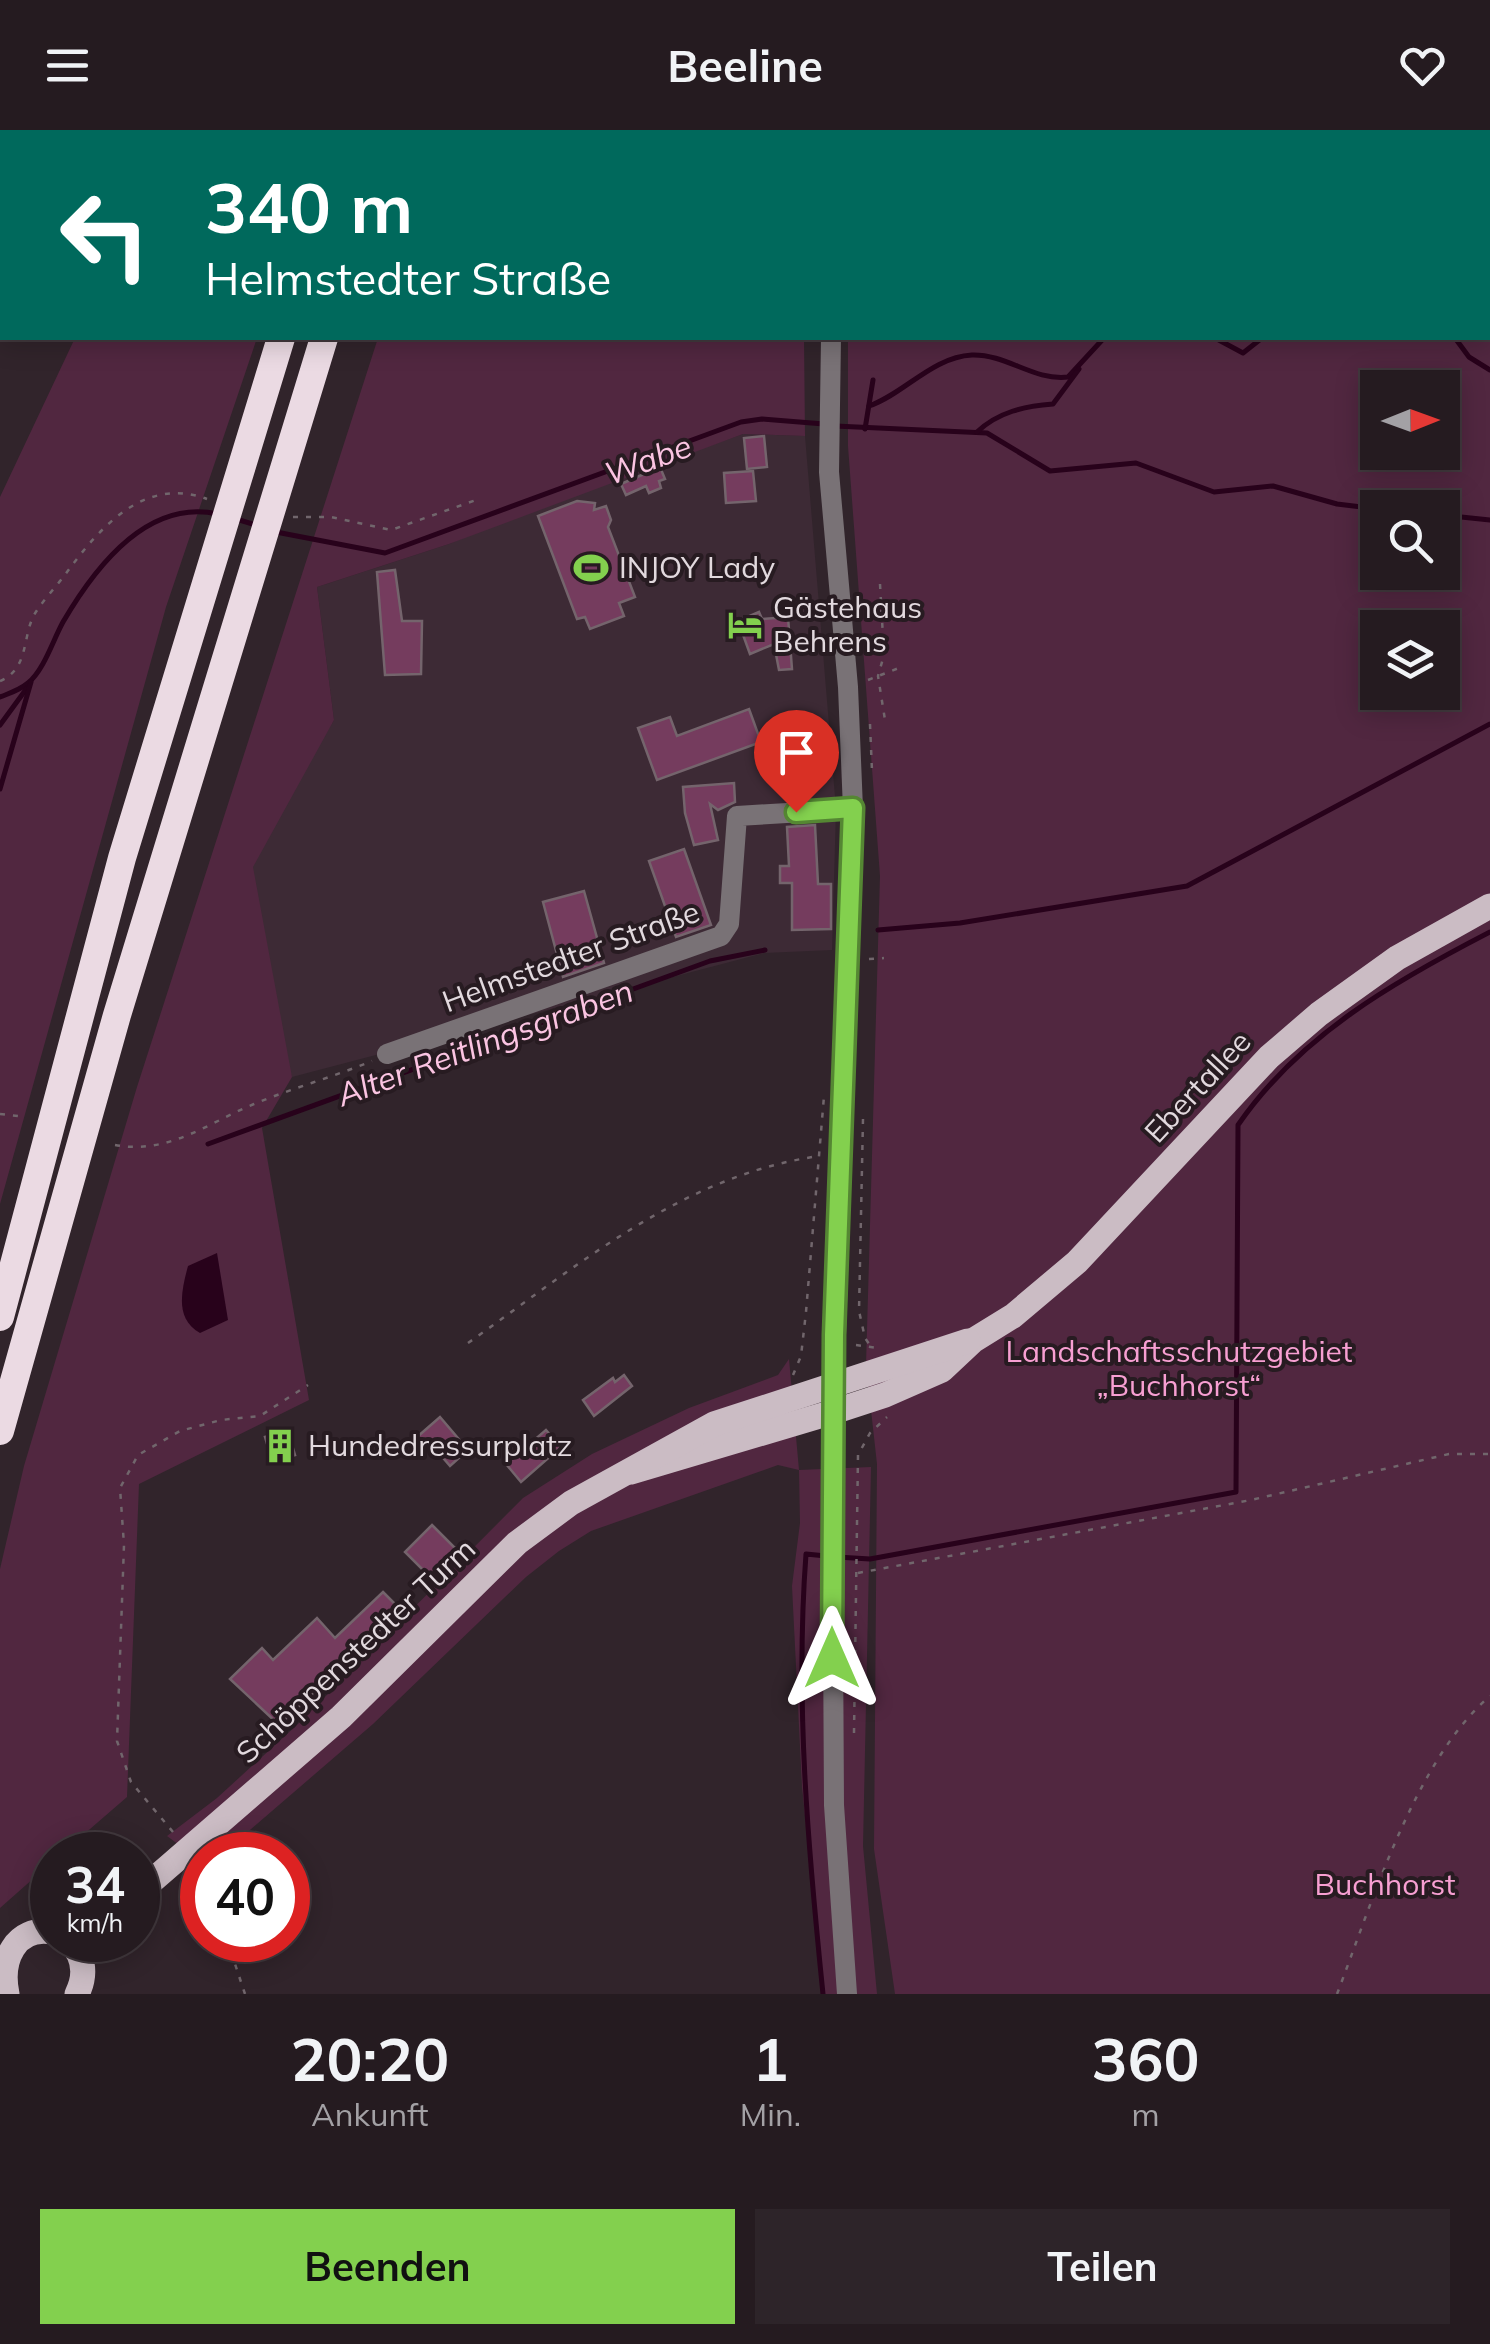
<!DOCTYPE html>
<html lang="de">
<meta charset="utf-8">
<style>
:root{--surface:#251b20;--page:#2d2429;--text:#f1f3f6;--muted:#a3a1a5;--line:#42393e;--accent:#83d04e}
body{margin:0;font-family:Mulish,sans-serif;background:var(--page);color:var(--text);height:100vh;display:flex;flex-direction:column;font-size:38px;white-space:nowrap}
*{box-sizing:border-box;margin:0}
p{font-size:32px;color:var(--muted)}
.icon{flex:none;width:55px;height:55px;fill:none;stroke:currentColor;stroke-width:2;stroke-linecap:round;stroke-linejoin:round}
.map{position:relative;height:1864px;overflow:hidden}
.drawer{display:flex;flex-direction:column;background:var(--surface);flex:1}
.drawer>*{flex:none}
.banner{position:absolute;left:0px;top:0px;width:1490px;height:210px;box-shadow:0 5px 25px #0003,0 0 0 2px var(--line);background:#00695c;color:#fff;overflow:hidden}
.needle{width:65px;rotate:89deg}
.controls{position:absolute;left:1360px;top:240px;display:grid;gap:20px}
.controls a{display:grid;place-items:center;width:100px;height:100px;border-radius:0px;background:var(--surface);box-shadow:0 5px 25px #0003,0 0 0 2px var(--line);font-size:50px}
.speed{position:absolute;left:30px;top:1702px;display:flex;gap:20px;font-size:50px;font-weight:700;text-align:center}
.speed>*{display:grid;place-content:center;width:130px;height:130px;border-radius:50%;background:var(--surface);box-shadow:0 5px 25px #0003,0 0 0 2px var(--line);line-height:1}
.speed small{font-size:25px;font-weight:400}
.speed .limit{border:15px solid #d22;background:#fff;color:#111}
.pin{position:absolute;display:grid;place-items:center;width:85px;height:85px;color:#fff;margin:-102px -42px;border-radius:50% 50% 50% 0;rotate:-45deg;box-shadow:0 0 10px #0007}
.pin .icon{rotate:45deg}
.me{position:absolute;width:110px;margin:-55px;rotate:0deg;stroke-linejoin:round;filter:drop-shadow(0 0 8px #0008)}
.turn{display:flex;align-items:center;gap:35px;height:210px;padding:0 40px;font-size:45px}
.turn .icon{width:130px;height:130px;stroke-width:2.5}
.turn b{display:block;font-size:70px;line-height:85px}
.eta{display:flex;justify-content:space-evenly;align-items:center;height:170px;text-align:center}
.eta b{font-size:60px;font-weight:700;line-height:70px}
.primary-button{display:flex;gap:20px;margin-top:auto;padding:20px 40px}
.primary-button a{flex:1;height:115px;border-radius:0px;background:var(--accent);color:#111;font-size:40px;font-weight:700;line-height:115px;text-align:center}
.primary-button a+a{background:var(--page);color:var(--text)}
header{display:flex;justify-content:space-between;align-items:center;height:130px;padding:0 40px;background:var(--surface);font-size:45px;font-weight:700}
.map>svg:first-child{display:block}
.built{fill:#3d2a35}
.green{fill:#512740;fill-rule:evenodd}
.water{fill:#28021b}
.lines{fill:none;stroke-linecap:round;stroke-linejoin:round}
.stream{stroke:#28021b;stroke-width:5}
.building{fill:#753c5e;stroke:#74646c;stroke-width:2.5}
.path{stroke:#71666c;stroke-width:2.5;stroke-dasharray:5 8;stroke-linecap:butt}
.minor{stroke:#797276;stroke-width:20}
.major{stroke:#cbbcc4;stroke-width:25}
.highway{stroke:#ebdae3;stroke-width:28}
.route-casing{stroke:#558733;stroke-width:25}
.route{stroke:#83d04e;stroke-width:18}
.labels{text-anchor:middle;stroke-width:8;stroke-linejoin:round;paint-order:stroke}
.poi-label{font-size:30px;fill:#e2d9de;stroke:#271b21;text-anchor:start}
.street-label{font-size:30px;fill:#e2d9de;stroke:#271b21}
.park-label{font-size:30px;fill:#f79fd2;stroke:#271b21}
.water-label{font-size:32px;font-style:italic;fill:#fbc4e2;stroke:#271b21}
</style>
<header><svg class="icon" aria-label="menu" viewBox="0 0 24 24"><path d="M4 6h16M4 12h16M4 18h16"/></svg>Beeline<svg class="icon" aria-label="heart" viewBox="0 0 24 24"><path d="M12 20l-8-8c-3-5 5-10 8-4 3-6 11-1 8 4z"/></svg></header>
<div class="map">
<svg width="1490" height="1864" viewBox="0 0 1490 1864">
<rect width="100%" height="100%" fill="#31242b"/>
<polygon class="built" points="743,304 805,306 836,679 832,820 764,823 292,947 265,866 236,751 334,590 317,457 449,414 534,378"/>
<g class="green">
<path d="M1308 0H1490V1864H895L874 1719 877 1334 866 1235 880 746 848 316V208H1488V2H1297ZM1378 258H1442V322H1378ZM1378 378H1442V442H1378ZM1378 498H1442V562H1378Z"/>
<polygon points="75,208 257,208 166,477 0,1074 0,367"/>
<polygon points="378,208 804,208 805,306 743,304 449,414 317,457 334,590 253,737 292,947 262,998 309,1270 139,1354 127,1667 60,1725 52,1725 52,1732 0,1778 0,1439 24,1336 137,957"/>
<polygon points="789,1229 799,1340 871,1337 863,1716 877,1864 823,1864 802,1656 792,1456 800,1393 799,1340 778,1335 591,1401 559,1421 526,1447 373,1594 221,1725 202,1725 202,1732 167,1706 217,1668 299,1593 523,1368 592,1324 689,1278 778,1245"/>
</g>
<path class="water" d="M217 1123 228 1190 200 1203C175 1189 181 1162 188 1136Z"/>
<g class="lines">
<g class="stream">
<polyline points="1376,2 1388,0"/>
<polyline points="1488,45 1490,45"/>
<polyline points="1215,208 1243,223 1262,208"/>
<polyline points="1455,208 1469,227 1490,240"/>
<path d="M869 276C904 264 932 227 972 225 1007 224 1033 251 1068 247L1104 208"/>
<polyline points="835,296 987,303 1050,341 1136,333 1214,362 1273,356 1337,374 1378,379"/>
<polyline points="865,299 873,250"/>
<path d="M977 302C998 282 1025 276 1053 274L1079 239"/>
<polyline points="1442,385 1490,390"/>
<polyline points="233,388 256,395"/>
<polyline points="276,402 385,423 741,292 762,289 824,294"/>
<path d="M0 567C10 563 20 560 28 553 44 540 53 510 63 492 95 437 147 368 218 384"/>
<polyline points="0,595 27,558"/>
<polyline points="0,659 31,552"/>
<polyline points="878,800 960,793 1187,756 1490,594"/>
<polyline points="208,1014 710,831 765,820"/>
<path d="M837 1427 870 1429 1236 1362 1238 995C1300 905 1395 851 1490 802"/>
<path d="M823 1864C808 1717 795 1571 806 1424L826 1426"/>
</g>
</g>
<g class="building">
<polygon points="764,306 767,337 747,339 744,308"/>
<polygon points="660,337 665,349 659,351 661,358 649,363 646,356 626,365 621,354"/>
<polygon points="753,341 756,371 726,373 724,343"/>
<polygon points="577,371 595,373 594,380 606,376 611,390 608,397 635,467 619,473 624,486 590,499 585,487 577,489 538,386"/>
<polygon points="395,440 402,491 422,491 421,544 385,545 377,442"/>
<polygon points="759,482 762,489 788,487 792,539 779,540 774,514 750,524 738,491"/>
<polygon points="749,579 761,612 657,650 638,598 670,587 677,606"/>
<polygon points="803,622 806,653 775,656 772,624"/>
<polygon points="734,653 735,672 718,680 710,674 718,710 694,715 685,683 683,657"/>
<polygon points="815,695 818,754 831,754 831,799 792,800 792,753 780,753 780,736 789,736 787,697"/>
<polygon points="684,719 711,795 676,807 649,731"/>
<polygon points="584,761 604,833 563,847 543,772"/>
<polygon points="624,1245 632,1256 594,1286 583,1270 613,1248 615,1252"/>
<polygon points="440,1287 468,1320 450,1336 432,1315 427,1321 416,1308"/>
<polygon points="546,1300 561,1317 521,1352 506,1334"/>
<polygon points="288,1301 295,1325 272,1331 265,1307"/>
<polygon points="432,1395 456,1419 429,1446 405,1422"/>
<polygon points="383,1462 401,1480 279,1595 230,1549 262,1518 273,1530 317,1488 335,1508"/>
</g>
<g class="lines">
<g class="path">
<polyline points="293,387 331,387 391,400 479,369"/>
<polyline points="880,454 884,525 878,546 885,590"/>
<polyline points="868,550 904,536"/>
<path d="M0 551C29 539 22 508 34 485 43 470 57 456 67 442 101 396 145 346 207 369"/>
<polyline points="870,594 872,641"/>
<polyline points="869,829 884,828"/>
<polyline points="0,984 18,986"/>
<polyline points="863,989 859,1181 865,1208 872,1218"/>
<path d="M115 1015C168 1025 208 993 254 974 293 958 333 947 372 931"/>
<path d="M468 1213C579 1135 681 1046 819 1026"/>
<polyline points="856,1215 878,1218"/>
<polyline points="793,1245 801,1226 806,1182 824,966"/>
<polyline points="858,1443 1251,1370 1449,1324 1490,1324"/>
<polyline points="854,1603 858,1325 870,1303 887,1287"/>
<polyline points="173,1702 131,1652 117,1611 124,1415 120,1358 138,1325 180,1301 221,1290 260,1286 308,1255"/>
<polyline points="197,1737 202,1750"/>
<polyline points="227,1810 245,1864"/>
<path d="M1337 1864C1372 1773 1415 1630 1490 1566"/>
</g>
<g class="minor">
<polyline points="837,2 837,0"/>
<polyline points="831,208 829,342 848,557 853,679 832,1328 834,1675 847,1864"/>
<polyline points="387,924 721,806 729,794 737,686 853,679"/>
</g>
<g class="major">
<polyline points="631,1342 833,1282 885,1265 942,1240 974,1210 1013,1186 1077,1132 1269,927 1319,884 1397,828 1490,776"/>
<polyline points="138,1763 341,1587 517,1413 571,1373 714,1294 968,1211"/>
<path d="M68 1810C84 1825 87 1844 77 1864"/>
<path d="M7 1864C0 1830 15 1796 52 1802"/>
</g>
<g class="highway">
<polyline points="349,2 350,0"/>
<polyline points="392,2 392,0"/>
<polyline points="0,1187 122,728 281,208"/>
<polyline points="0,1301 117,885 324,208"/>
</g>
</g>
<g class="lines">
<g class="route-casing">
<polyline id="route" points="796,682 853,678 834,1205 832,1528"/>
</g>
<use href="#route" class="route"/>
</g>
<defs>
<g id="stadium-bare" transform="scale(2.7)"><path d="M0-5a6.5 5 0 1 0 0 10a6.5 5 0 1 0 0-10ZM-3.5-1.8h7v3.6h-7Z" fill="#83d04e" stroke="#271b21" stroke-width="2.5" paint-order="stroke"/></g>
<g id="hotel-bare" transform="scale(2.7)"><path d="M-6-4.5h1.5V1H6V5H4.5V3h-9V5H-6ZM-4 0a1.8 1.8 0 1 1 3.6 0ZM.5 0V-2.5h3Q6-2.5 6 0Z" fill="#83d04e" stroke="#271b21" stroke-width="2.5" paint-order="stroke"/></g>
<g id="building-bare" transform="scale(2.7)"><path d="M-4-6H4V6H1V3H-1V6H-4ZM-2.5-4.3h1.7v1.8h-1.7ZM.8-4.3h1.7v1.8H.8ZM-2.5-1h1.7V.8h-1.7ZM.8-1h1.7V.8H.8Z" fill="#83d04e" stroke="#271b21" stroke-width="2.5" paint-order="stroke"/></g>
</defs>
<g fill-rule="evenodd">
<use href="#stadium-bare" x="591" y="438"/>
<use href="#hotel-bare" x="745" y="495"/>
<use href="#building-bare" x="280" y="1316"/>
</g>
<g class="labels">
<g class="poi-label">
<text x="619" y="448">INJOY Lady</text>
<text x="773" y="488">Gästehaus<tspan x="773" dy="34">Behrens</tspan></text>
<text x="308" y="1326">Hundedressurplatz</text>
</g>
<g class="street-label">
<text transform="translate(571 827) rotate(-20)" y="10">Helmstedter Straße</text>
<text transform="translate(1198 957) rotate(-47)" y="10">Ebertallee</text>
<text transform="translate(356 1521) rotate(-43)" y="10">Schöppenstedter Turm</text>
</g>
<g class="park-label">
<text x="1179" y="1232">Landschaftsschutzgebiet<tspan x="1179" dy="34">„Buchhorst“</tspan></text>
<text x="1385" y="1765">Buchhorst</text>
</g>
<g class="water-label">
<text transform="translate(648 330) rotate(-20)" y="11">Wabe</text>
<text transform="translate(485 913) rotate(-20)" y="11">Alter Reitlingsgraben</text>
</g>
</g>
</svg>
<div class="controls">
<a><svg class="needle" viewBox="-14 -14 28 28"><path d="M0-13l5 13h-10z" fill="#e53935"/><path d="M0 13l5-13h-10z" fill="#a3a1a5"/></svg></a>
<a><svg class="icon" aria-label="search" viewBox="0 0 24 24"><circle cx="10" cy="10" r="6"/><path d="M15 15l6 6"/></svg></a>
<a><svg class="icon" aria-label="layers" viewBox="0 0 24 24"><path d="M12 4l9 5-9 5-9-5zM3 14l9 5 9-5"/></svg></a>
</div>
<div class="speed"><div>34<small>km/h</small></div><div class="limit">40</div></div>
<div class="pin" style="left:796px;top:682px;background:#d93025"><svg class="icon" aria-label="arrive" viewBox="0 0 24 24"><path d="M6 21V4h12l-3 4 3 4H6"/></svg></div>
<svg class="me" style="left:832px;top:1528px" viewBox="-20 -20 40 40"><path d="M0-17L14 15 0 8-14 15z" fill="#83d04e" stroke="#fff" stroke-width="4"/></svg>
<div class="banner">
<div class="turn"><svg class="icon" aria-label="left" viewBox="0 0 24 24"><path d="M17 20v-9H6M10 6l-5 5 5 5"/></svg><div><b>340 m</b>Helmstedter Straße</div></div>
</div>
</div>
<section class="drawer">
<div class="eta">
<div><b>20:20</b><p>Ankunft</p></div>
<div><b>1</b><p>Min.</p></div>
<div><b>360</b><p>m</p></div>
</div>
<div class="primary-button"><a>Beenden</a><a>Teilen</a></div>
</section>
